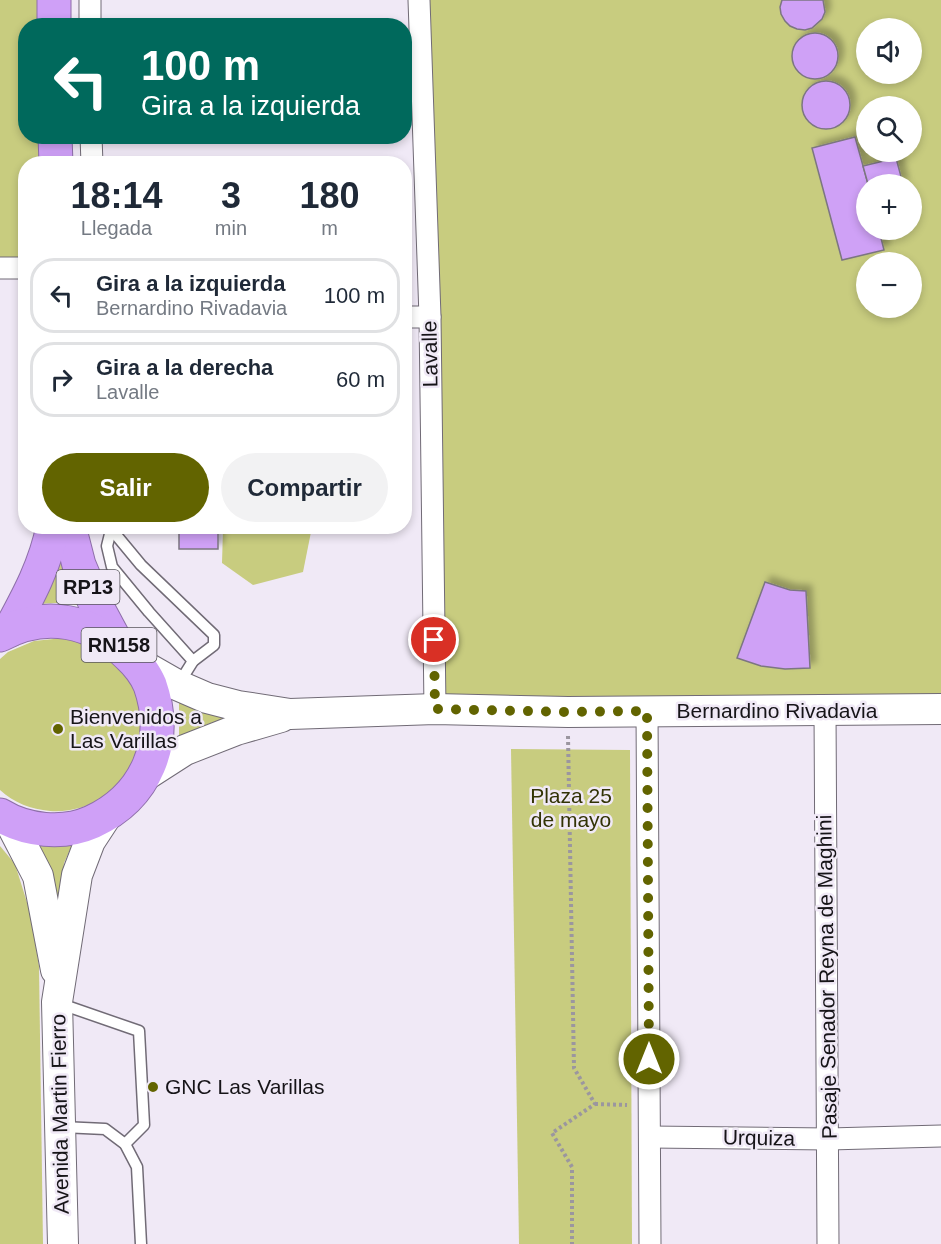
<!DOCTYPE html>
<html lang="es">
<meta charset="utf-8">
<style>
:root{--surface:#fff;--page:#f2f2f3;--text:#1f2937;--muted:#747a83;--line:#e0e1e3;--accent:#626400}
body{margin:0;font-family:Helvetica,sans-serif;background:var(--page);color:var(--text);height:100vh;display:flex;flex-direction:column;font-size:22px;white-space:nowrap}
*{box-sizing:border-box;margin:0}
p{font-size:20px;color:var(--muted)}
.icon{flex:none;width:33px;height:33px;fill:none;stroke:currentColor;stroke-width:2;stroke-linecap:round;stroke-linejoin:round}
.map{position:relative;flex:1;overflow:hidden}
.details{position:absolute;left:18px;top:156px;width:394px;height:378px;display:flex;flex-direction:column;background:var(--surface);border-radius:24px;box-shadow:0 3px 9px #0003}
.details>*{flex:none}
.hud{position:absolute;left:18px;top:18px;width:394px;height:126px;border-radius:24px;box-shadow:0 3px 9px #0003;background:#00695c;color:#fff;overflow:hidden}
.fabs{position:absolute;left:856px;top:18px;display:grid;gap:12px}
.fabs a{display:grid;place-items:center;width:66px;height:66px;border-radius:50%;background:var(--surface);box-shadow:0 3px 9px #0003;font-size:30px}
.pin{position:absolute;display:grid;place-items:center;width:51px;height:51px;color:#fff;margin:-26px;border:3px solid #fff;border-radius:50%;box-shadow:0 2px 6px #0007}
.me{position:absolute;width:66px;margin:-33px;rotate:0deg;stroke-linejoin:round;filter:drop-shadow(0 0 4px #0008)}
.turn{display:flex;align-items:center;gap:21px;height:126px;padding:0 24px;font-size:27px}
.turn .icon{width:78px;height:78px;stroke-width:2.5}
.turn b{display:block;font-size:42px;line-height:51px}
.eta{display:flex;justify-content:space-evenly;align-items:center;height:102px;text-align:center}
.eta b{font-size:36px;font-weight:700;line-height:42px}
.button{display:flex;gap:12px;margin-top:auto;padding:12px 24px}
.button a{flex:1;height:69px;border-radius:36px;background:var(--accent);color:#fff;font-size:24px;font-weight:700;line-height:69px;text-align:center}
.button a+a{background:var(--page);color:var(--text)}
ul{padding:0;list-style:none}
li{display:flex;align-items:center;gap:18px;height:75px;margin:0 12px 9px;padding:0 12px;border:3px solid var(--line);border-radius:24px}
li div{flex:1}
li b{display:block;font-size:22px}
li em{font-style:normal}
.map>svg:first-child{display:block}
.green{fill:#c8cc7f;fill-rule:evenodd}
.building{fill:#cfa1f6;stroke:#7c7681;stroke-width:1.5;filter:url(#shadow)}
.lines{fill:none;stroke-linecap:round;stroke-linejoin:round}
.lane-casing{stroke:#716b76;stroke-width:13}
.street-casing{stroke:#716b76;stroke-width:23}
.secondary-casing{stroke:#716b76;stroke-width:32}
.highway-casing{stroke:#8e6fa9;stroke-width:35}
.path{stroke:#9b969f;stroke-width:4;stroke-dasharray:3 3;stroke-linecap:butt}
.lane{stroke:#fff;stroke-width:10}
.street{stroke:#fff;stroke-width:21}
.secondary{stroke:#fff;stroke-width:30}
.highway{stroke:#cfa0f7;stroke-width:33}
.route{stroke:#626400;stroke-width:10;stroke-dasharray:0 18}
.poi-dot{fill:#626400;stroke:#f0e9f6;stroke-width:2}
.labels{text-anchor:middle;stroke-width:5;stroke-linejoin:round;paint-order:stroke}
.shield{fill:#f0e9f6;stroke:#57545b;stroke-width:1.5}
.shield-label{font-size:20px;font-weight:bold;fill:#161418}
.street-label{font-size:21px;fill:#161418;stroke:#f0e9f6}
.poi-label{font-size:21px;fill:#161418;stroke:#f0e9f6;text-anchor:start}
.park-label{font-size:21px;fill:#323305;stroke:#f0e9f6}
</style>
<div class="map">
<svg width="941" height="1244" viewBox="0 0 941 1244">
<defs>
<filter id="shadow"><feDropShadow dx="5.5" dy="-5.5" stdDeviation="3" flood-color="#0004"/></filter>
</defs>
<rect width="100%" height="100%" fill="#f0e9f6"/>
<g class="green">
<polygon points="0,0 47,0 47,25 26,26 26,136 49,137 49,163 26,164 25,260 0,260"/>
<path d="M417 0H941V709H435ZM867 28H912V74H867ZM867 106H912V152H867ZM867 184H912V230H867ZM867 262H912V308H867Z"/>
<polygon points="226,527 312,527 303,572 253,585 222,563 223,529"/>
<path d="M61 528 86 607C70 603 58 602 42 604L59 567Z"/>
<path d="M63 638C83 643 96 646 113 660 124 669 132 684 137 698 157 757 111 815 50 811 31 809 14 803 0 790V659L8 652 34 641Z"/>
<path d="M179 697 235 718C210 721 199 727 179 740Z"/>
<polygon points="511,749 630,750 632,1244 519,1244"/>
<polygon points="76,836 64,863 58,924 26,837"/>
<polygon points="0,846 15,864 30,912 39,966 43,1244 0,1244"/>
</g>
<g class="building">
<polygon points="782,0 823,0 825,12 822,19 812,28 805,30 797,29 790,26 785,21 781,14 780,7"/>
<circle cx="815" cy="56" r="23"/>
<circle cx="826" cy="105" r="24"/>
<polygon points="855,137 868,184 867,230 879,230 884,250 842,260 812,148"/>
<polygon points="896,158 903,184 868,184 863,166"/>
<rect x="179" y="526" width="39" height="23"/>
<polygon points="765,582 790,590 806,591 810,668 785,669 761,666 737,658"/>
</g>
<g class="lines">
<g class="lane-casing">
<g id="lane">
<polyline points="112,526 107,546 112,567 149,612 193,661"/>
<polyline points="112,530 141,565 214,635 214,645 193,661 178,685"/>
<polyline points="58,1003 139,1031 144,1125 125,1144"/>
<polyline points="62,1127 105,1129 125,1144 137,1167 141,1244"/>
</g>
</g>
<g class="street-casing">
<g id="street">
<polyline points="90,0 90,26"/>
<polyline points="419,0 430,317 435,709"/>
<polyline points="91,136 92,164"/>
<polyline points="0,268 26,268"/>
<polyline points="405,317 430,317"/>
<polyline points="647,711 650,1244"/>
<polyline points="825,711 828,1244"/>
<polyline points="650,1137 829,1139 941,1136"/>
</g>
</g>
<g class="secondary-casing">
<g id="secondary">
<polyline points="135,661 177,685 207,698 238,706 290,714 435,709 568,712 941,709"/>
<polyline points="143,777 185,750 236,730 281,717"/>
<polyline points="9,820 38,876 56,970"/>
<polyline points="63,1244 57,1002 77,875 90,841 107,815"/>
</g>
</g>
<g class="highway-casing">
<g id="highway">
<polyline points="54,0 54,26"/>
<polyline points="55,136 56,164"/>
<polyline points="69,526 79,565 95,603 117,644"/>
<path d="M10 630C28 597 46 564 53 526"/>
<path d="M0 635C45 610 93 620 129 656 137 663 146 675 150 685 170 742 146 797 92 822 63 835 26 831 0 815"/>
</g>
</g>
<g class="path">
<polyline points="568,736 574,1068 595,1104 552,1133 572,1167 572,1244"/>
<polyline points="595,1104 627,1105"/>
</g>
<use href="#lane" class="lane"/>
<use href="#street" class="street"/>
<use href="#secondary" class="secondary"/>
<use href="#highway" class="highway"/>
</g>
<g class="lines">
<polyline class="route" points="434,640 435,709 568,712 647,711 649,1059"/>
</g>
<g class="poi-dot">
<circle cx="58" cy="729" r="6"/>
<circle cx="153" cy="1087" r="6"/>
</g>
<g class="labels">
<g class="shield">
<rect x="56.5" y="570" width="63" height="34" rx="4.5"/>
<rect x="81.5" y="628" width="75" height="34" rx="4.5"/>
</g>
<g class="shield-label">
<text x="88" y="594">RP13</text>
<text x="119" y="652">RN158</text>
</g>
<g class="street-label">
<text transform="translate(430 354) rotate(-91)" y="7">Lavalle</text>
<text x="777" y="718">Bernardino Rivadavia</text>
<text transform="translate(827 977) rotate(-91)" y="7">Pasaje Senador Reyna de Maghini</text>
<text transform="translate(60 1114) rotate(-91)" y="7">Avenida Martin Fierro</text>
<text transform="translate(759 1138) rotate(1)" y="7">Urquiza</text>
</g>
<g class="poi-label">
<text x="70" y="724">Bienvenidos a<tspan x="70" dy="24">Las Varillas</tspan></text>
<text x="165" y="1094">GNC Las Varillas</text>
</g>
<g class="park-label">
<text x="571" y="803">Plaza 25<tspan x="571" dy="24">de mayo</tspan></text>
</g>
</g>
</svg>
<div class="fabs">
<a><svg class="icon" aria-label="sound" viewBox="0 0 24 24"><path d="M4 9h4l5-4v14l-5-4H4zM17 9q2 3 0 6"/></svg></a>
<a><svg class="icon" aria-label="search" viewBox="0 0 24 24"><circle cx="10" cy="10" r="6"/><path d="M15 15l6 6"/></svg></a>
<a>+</a>
<a>−</a>
</div>
<div class="pin" style="left:434px;top:640px;background:#d93025"><svg class="icon" aria-label="arrive" viewBox="0 0 24 24"><path d="M6 21V4h12l-3 4 3 4H6"/></svg></div>
<svg class="me" style="left:649px;top:1059px" viewBox="-20 -20 40 40"><circle r="17" fill="#626400" stroke="#fff" stroke-width="3"/><path d="M0-11L8 9 0 5-8 9z" fill="#fff"/></svg>
<div class="hud">
<div class="turn"><svg class="icon" aria-label="left" viewBox="0 0 24 24"><path d="M17 20v-9H6M10 6l-5 5 5 5"/></svg><div><b>100 m</b>Gira a la izquierda</div></div>
</div>
<section class="details">
<div class="eta">
<div><b>18:14</b><p>Llegada</p></div>
<div><b>3</b><p>min</p></div>
<div><b>180</b><p>m</p></div>
</div>
<ul>
<li><svg class="icon" aria-label="left" viewBox="0 0 24 24"><path d="M17 20v-9H6M10 6l-5 5 5 5"/></svg><div><b>Gira a la izquierda</b><p>Bernardino Rivadavia</p></div><em>100 m</em></li>
<li><svg class="icon" aria-label="right" viewBox="0 0 24 24"><path d="M7 20v-9h11M14 6l5 5-5 5"/></svg><div><b>Gira a la derecha</b><p>Lavalle</p></div><em>60 m</em></li>
</ul>
<div class="button"><a>Salir</a><a>Compartir</a></div>
</section>
</div>
